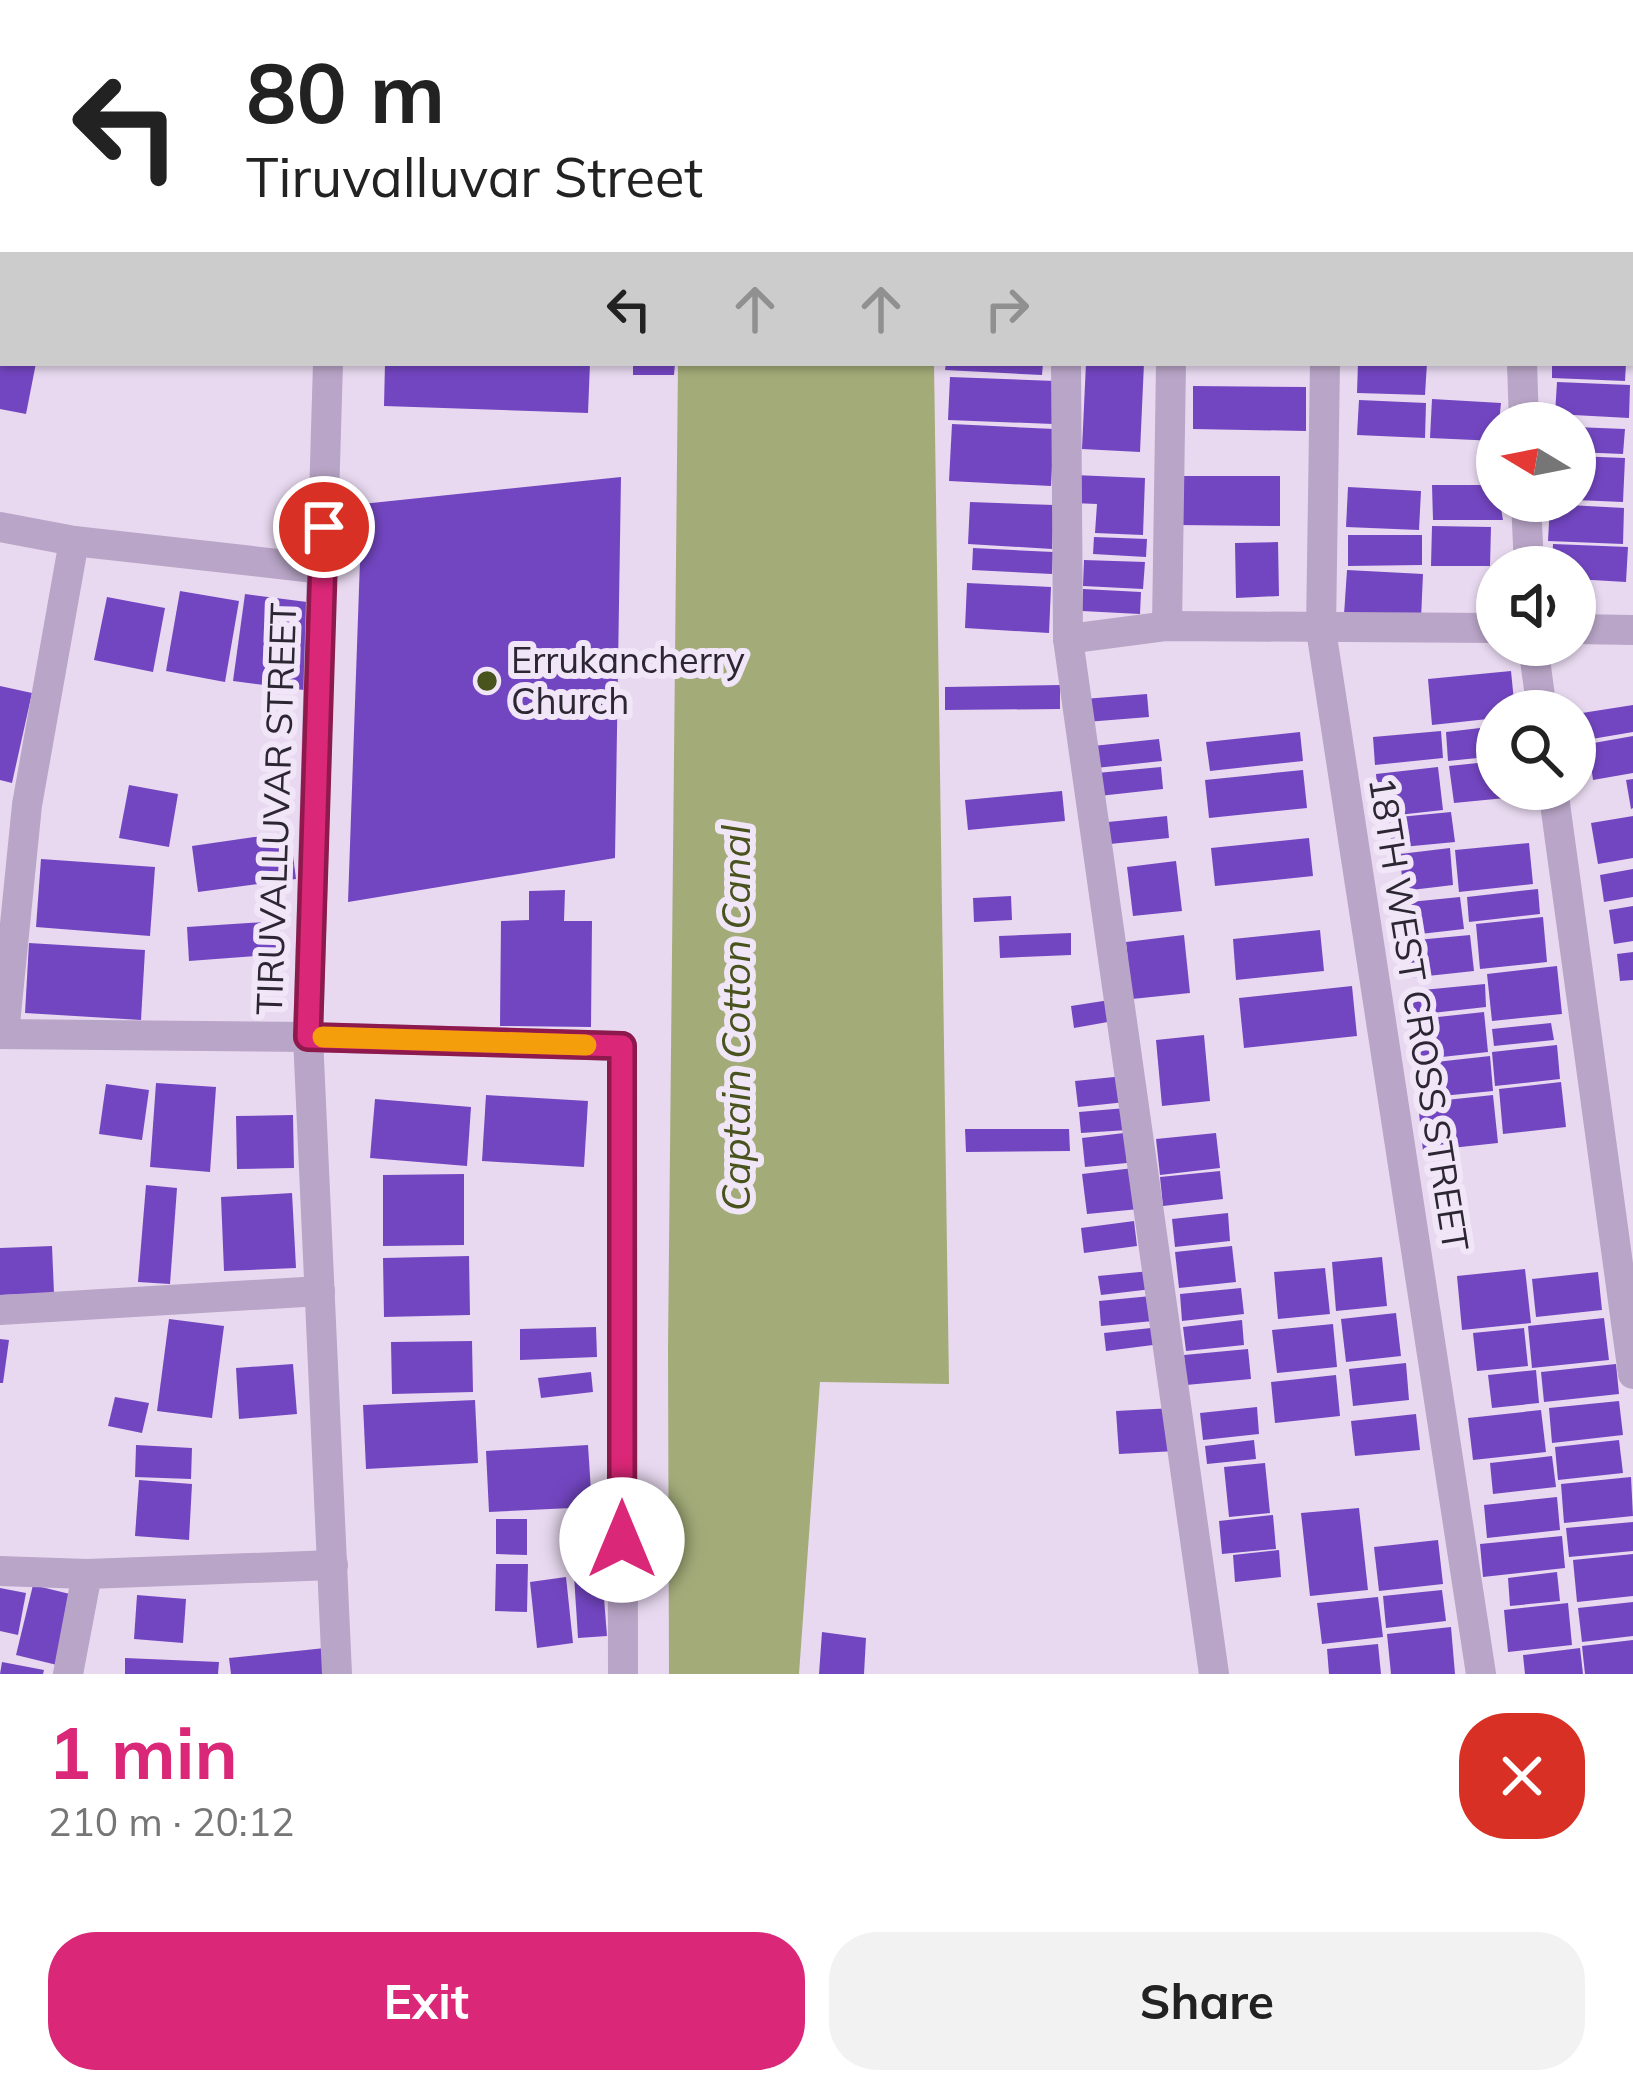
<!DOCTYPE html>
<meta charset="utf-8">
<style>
:root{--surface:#fff;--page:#f2f2f2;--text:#222;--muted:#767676;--accent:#db2777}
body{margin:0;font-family:Mulish,sans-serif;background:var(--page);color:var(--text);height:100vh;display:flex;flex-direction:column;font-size:45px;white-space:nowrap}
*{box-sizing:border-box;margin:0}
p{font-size:39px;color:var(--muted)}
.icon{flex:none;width:66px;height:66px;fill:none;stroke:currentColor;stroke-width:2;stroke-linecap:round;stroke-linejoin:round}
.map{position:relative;height:1674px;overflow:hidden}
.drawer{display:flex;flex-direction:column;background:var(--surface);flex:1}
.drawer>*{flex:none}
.hud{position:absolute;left:0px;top:0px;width:1635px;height:366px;box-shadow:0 3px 9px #0004;background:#fff;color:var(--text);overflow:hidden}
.needle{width:78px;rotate:280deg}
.fabs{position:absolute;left:1476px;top:402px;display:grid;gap:24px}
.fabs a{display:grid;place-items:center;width:120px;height:120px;border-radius:50%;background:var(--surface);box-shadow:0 3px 9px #0004;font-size:60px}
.pin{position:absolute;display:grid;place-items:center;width:102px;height:102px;color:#fff;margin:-51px;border:6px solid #fff;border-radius:50%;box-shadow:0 3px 12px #0007}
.me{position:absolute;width:132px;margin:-66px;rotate:0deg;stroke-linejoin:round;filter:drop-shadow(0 0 9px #0008)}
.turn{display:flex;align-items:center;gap:42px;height:252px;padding:0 48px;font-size:54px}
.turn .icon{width:156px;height:156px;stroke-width:2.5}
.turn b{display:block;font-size:84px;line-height:102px}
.lanes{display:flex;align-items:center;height:114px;padding:0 48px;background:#0003;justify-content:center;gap:60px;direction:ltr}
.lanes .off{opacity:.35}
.round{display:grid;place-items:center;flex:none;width:126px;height:126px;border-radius:48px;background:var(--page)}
.overview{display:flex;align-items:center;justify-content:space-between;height:204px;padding:0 48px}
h1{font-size:72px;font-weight:700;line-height:90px;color:var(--accent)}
.action{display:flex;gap:24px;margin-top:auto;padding:24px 48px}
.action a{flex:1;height:138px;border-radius:48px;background:var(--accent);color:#fff;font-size:48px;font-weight:700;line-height:138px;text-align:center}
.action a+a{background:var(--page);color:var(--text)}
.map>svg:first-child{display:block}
.water{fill:#a3ac79}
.building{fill:#7346c1}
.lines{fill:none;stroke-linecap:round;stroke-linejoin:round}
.minor{stroke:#b9a5c7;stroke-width:30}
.tertiary{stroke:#b9a5c7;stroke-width:30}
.secondary{stroke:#88779a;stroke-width:30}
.route-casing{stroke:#8e194d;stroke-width:30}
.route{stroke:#db2777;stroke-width:21}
.slow{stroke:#f59e0b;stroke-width:21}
.poi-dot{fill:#49531e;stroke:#f1e5f8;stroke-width:4.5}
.labels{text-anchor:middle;stroke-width:12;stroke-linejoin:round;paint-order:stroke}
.poi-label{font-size:36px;fill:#2c2633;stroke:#f1e5f8;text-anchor:start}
.street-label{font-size:36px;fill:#2c2633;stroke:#f1e5f8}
.water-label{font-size:39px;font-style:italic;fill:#49531e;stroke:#f1e5f8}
</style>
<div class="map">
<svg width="1633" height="1674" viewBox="0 0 1633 1674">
<rect width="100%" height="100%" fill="#e8d9f0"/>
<g class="water">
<polygon points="682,0 938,0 938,3"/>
<polygon points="678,363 934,363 949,1384 820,1382 799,1674 669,1674 668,1348"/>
</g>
<g class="building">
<polygon points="0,363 36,363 26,414 0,409"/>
<polygon points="385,363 590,363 588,413 384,406"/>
<polygon points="633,363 675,363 674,375 633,375"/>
<polygon points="946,363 1043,363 1042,375 945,370"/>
<polygon points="1086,363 1144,363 1140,452 1082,449"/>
<polygon points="1358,363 1427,363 1425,395 1357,393"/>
<polygon points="1552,363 1626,363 1625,381 1552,378"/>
<polygon points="950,377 1055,381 1053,424 948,420"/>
<polygon points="1557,382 1630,385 1629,418 1555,414"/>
<polygon points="1193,386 1306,387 1306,431 1193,429"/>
<polygon points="1432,399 1501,403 1497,441 1430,438"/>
<polygon points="1359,400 1426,403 1425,438 1357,435"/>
<polygon points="952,424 1054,429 1051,486 949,481"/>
<polygon points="1575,427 1625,429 1623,454 1575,452"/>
<polygon points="1575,456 1625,458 1623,502 1575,500"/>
<polygon points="1074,475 1145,478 1143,535 1095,533 1097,504 1072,503"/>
<polygon points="1175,476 1280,476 1280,526 1176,525"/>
<polygon points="621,477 615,858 348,902 362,504"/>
<polygon points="1432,485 1497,485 1503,520 1433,520"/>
<polygon points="1348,487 1421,491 1419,530 1346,527"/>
<polygon points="970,502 1054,505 1052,549 968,544"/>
<polygon points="1550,504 1624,508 1623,544 1548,541"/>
<polygon points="1432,526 1491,527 1490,566 1431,566"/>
<polygon points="1348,535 1422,535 1422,565 1348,566"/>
<polygon points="1094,537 1147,539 1146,557 1093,554"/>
<polygon points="1278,542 1279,596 1236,598 1235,543"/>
<polygon points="1553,544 1628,547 1626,582 1575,579 1575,567 1552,567"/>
<polygon points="973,548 1053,552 1052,574 972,570"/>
<polygon points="1084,560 1145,562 1143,589 1083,586"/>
<polygon points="1347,570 1423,574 1421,619 1344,615"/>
<polygon points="967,583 1051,587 1049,633 965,628"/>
<polygon points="1083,589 1141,592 1140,614 1082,611"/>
<polygon points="180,591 239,601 225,682 166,671"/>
<polygon points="245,594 315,603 304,690 233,681"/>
<polygon points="107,597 165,608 153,672 94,660"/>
<polygon points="1511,671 1515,711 1497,711 1497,718 1432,725 1428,679"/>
<polygon points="1060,685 1060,709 945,710 945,687"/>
<polygon points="0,686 32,693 12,783 0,780"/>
<polygon points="1147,694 1149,717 1086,722 1084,699"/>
<polygon points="1633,705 1633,732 1586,740 1582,713"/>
<polygon points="1497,726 1497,756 1448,761 1446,732"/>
<polygon points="1441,731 1443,758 1375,765 1373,737"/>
<polygon points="1300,732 1303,761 1210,771 1206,742"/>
<polygon points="1633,736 1633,773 1593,780 1588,744"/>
<polygon points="1159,739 1162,761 1096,768 1093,746"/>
<polygon points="1497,761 1497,789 1527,789 1527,796 1454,803 1449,766"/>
<polygon points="1161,767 1163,789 1099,796 1097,773"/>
<polygon points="1438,767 1443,810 1380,817 1376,774"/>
<polygon points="1303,770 1307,808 1209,818 1205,780"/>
<polygon points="1633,779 1633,808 1631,809 1626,780"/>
<polygon points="129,785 178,794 169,847 119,838"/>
<polygon points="1062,791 1065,821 968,830 965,800"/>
<polygon points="1451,812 1455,842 1392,848 1389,818"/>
<polygon points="1167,816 1169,838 1110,844 1108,822"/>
<polygon points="1633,816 1633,858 1598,864 1591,823"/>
<polygon points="290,832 296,879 198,892 192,846"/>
<polygon points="1309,838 1313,876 1215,886 1211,848"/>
<polygon points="1529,843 1533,884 1459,892 1455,850"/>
<polygon points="1450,848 1453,885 1403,891 1400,854"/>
<polygon points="41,859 155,867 150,936 36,927"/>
<polygon points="1176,861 1182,911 1133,916 1127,867"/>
<polygon points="1633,869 1633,897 1604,902 1600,875"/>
<polygon points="1538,889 1540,914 1469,922 1467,897"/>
<polygon points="565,890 564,921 592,921 591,1027 500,1026 501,921 529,920 529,891"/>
<polygon points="1011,896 1012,920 974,922 973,898"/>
<polygon points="1460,897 1464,929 1403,936 1400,903"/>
<polygon points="1633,906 1633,941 1614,944 1609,910"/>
<polygon points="1543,917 1547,962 1480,969 1476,924"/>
<polygon points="280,921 282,954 189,961 187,927"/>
<polygon points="1320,930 1324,971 1236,980 1233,939"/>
<polygon points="1071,933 1071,955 1000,958 999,936"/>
<polygon points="1184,935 1190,993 1132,999 1126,942"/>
<polygon points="1470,935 1474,971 1409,978 1406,941"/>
<polygon points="29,943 145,950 141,1020 25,1013"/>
<polygon points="1633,952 1633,980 1620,981 1617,954"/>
<polygon points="1557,966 1562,1014 1492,1021 1487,974"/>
<polygon points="1485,984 1486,1007 1414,1015 1412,991"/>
<polygon points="1352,986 1357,1036 1244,1048 1239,998"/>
<polygon points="1116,999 1119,1020 1074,1028 1071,1006"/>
<polygon points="1484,1012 1488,1052 1414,1060 1410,1020"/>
<polygon points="1551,1023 1554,1040 1494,1046 1492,1029"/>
<polygon points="1204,1035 1210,1101 1162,1106 1156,1040"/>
<polygon points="1557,1045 1560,1079 1495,1086 1492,1052"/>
<polygon points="1490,1056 1493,1091 1421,1098 1418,1064"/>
<polygon points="1124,1076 1126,1102 1078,1107 1075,1081"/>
<polygon points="1561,1082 1566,1127 1503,1134 1499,1089"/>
<polygon points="156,1083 216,1087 210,1172 150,1167"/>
<polygon points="106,1084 149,1090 142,1140 99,1134"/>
<polygon points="486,1095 588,1101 584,1167 482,1161"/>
<polygon points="1493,1095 1498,1143 1423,1151 1418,1103"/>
<polygon points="375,1099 471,1107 467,1166 370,1158"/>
<polygon points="1126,1108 1128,1130 1081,1133 1079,1112"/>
<polygon points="293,1115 294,1168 237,1169 236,1116"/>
<polygon points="965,1129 1069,1129 1070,1151 966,1152"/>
<polygon points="1124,1133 1127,1163 1085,1167 1082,1138"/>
<polygon points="1216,1133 1220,1168 1160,1175 1156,1139"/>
<polygon points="1134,1168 1139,1209 1087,1214 1082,1174"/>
<polygon points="1220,1171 1223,1199 1163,1206 1160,1177"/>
<polygon points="464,1174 464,1245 383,1246 383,1175"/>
<polygon points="146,1185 177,1188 170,1284 138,1282"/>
<polygon points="292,1193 296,1268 224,1271 221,1197"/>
<polygon points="1228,1213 1230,1241 1175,1247 1172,1219"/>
<polygon points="1134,1221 1137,1246 1084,1253 1081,1228"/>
<polygon points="52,1246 54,1293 0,1295 0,1248"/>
<polygon points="1232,1246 1236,1282 1179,1288 1175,1252"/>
<polygon points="469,1256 470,1315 384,1317 383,1258"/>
<polygon points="1382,1257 1387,1306 1336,1311 1332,1262"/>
<polygon points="1325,1268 1330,1314 1278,1319 1274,1272"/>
<polygon points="1525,1269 1531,1323 1462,1330 1457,1276"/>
<polygon points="1150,1271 1152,1289 1101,1295 1098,1276"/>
<polygon points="1598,1272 1602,1310 1536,1317 1532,1279"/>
<polygon points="1241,1288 1244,1314 1182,1321 1180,1294"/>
<polygon points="1151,1296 1153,1321 1101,1326 1099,1301"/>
<polygon points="1396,1313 1401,1356 1346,1362 1341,1319"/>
<polygon points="1604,1318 1609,1360 1532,1368 1528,1326"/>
<polygon points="169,1319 224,1326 212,1418 157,1411"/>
<polygon points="1242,1320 1244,1345 1186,1351 1183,1327"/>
<polygon points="1333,1324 1337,1367 1277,1373 1272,1330"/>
<polygon points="596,1327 597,1357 520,1360 520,1329"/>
<polygon points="1151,1328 1153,1345 1106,1351 1104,1333"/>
<polygon points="1524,1328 1528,1366 1477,1371 1473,1333"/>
<polygon points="0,1339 9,1340 3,1383 0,1383"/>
<polygon points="472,1341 473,1392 392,1394 391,1342"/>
<polygon points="1248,1349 1251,1379 1186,1385 1184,1355"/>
<polygon points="1406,1363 1409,1400 1353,1406 1349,1369"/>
<polygon points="293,1364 297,1414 239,1419 236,1368"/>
<polygon points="1616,1364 1619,1394 1544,1402 1541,1372"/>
<polygon points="1536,1370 1539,1403 1492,1408 1488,1375"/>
<polygon points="591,1372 593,1392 541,1398 538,1378"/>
<polygon points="1336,1375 1340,1416 1275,1423 1271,1382"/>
<polygon points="115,1397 149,1403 142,1433 108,1426"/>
<polygon points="475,1400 478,1463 366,1469 363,1405"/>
<polygon points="1619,1401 1623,1435 1552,1443 1549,1408"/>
<polygon points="1257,1407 1259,1434 1203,1440 1200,1413"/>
<polygon points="1174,1408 1176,1451 1119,1454 1116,1411"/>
<polygon points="1541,1410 1546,1452 1473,1460 1468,1418"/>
<polygon points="1416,1414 1420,1450 1355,1456 1351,1421"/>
<polygon points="1254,1440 1256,1459 1207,1464 1205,1446"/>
<polygon points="1619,1440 1623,1473 1558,1480 1555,1447"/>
<polygon points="136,1445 192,1448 191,1479 135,1477"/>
<polygon points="588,1445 592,1507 489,1512 486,1451"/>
<polygon points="1552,1456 1556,1487 1493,1494 1490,1463"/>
<polygon points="1265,1463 1270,1513 1229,1517 1224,1467"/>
<polygon points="1631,1477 1633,1516 1564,1523 1561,1484"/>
<polygon points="139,1480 192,1484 189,1540 135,1536"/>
<polygon points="1557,1497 1560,1530 1487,1538 1484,1505"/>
<polygon points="1359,1508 1368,1590 1310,1596 1301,1513"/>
<polygon points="1273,1515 1276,1549 1222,1554 1219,1521"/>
<polygon points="496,1519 527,1519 527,1555 496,1554"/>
<polygon points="1633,1522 1633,1551 1569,1557 1566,1528"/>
<polygon points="1562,1536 1565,1568 1483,1577 1480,1544"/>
<polygon points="1438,1540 1443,1584 1379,1591 1374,1547"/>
<polygon points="1279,1550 1281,1577 1235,1582 1233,1555"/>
<polygon points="1633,1554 1633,1596 1577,1602 1573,1560"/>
<polygon points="496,1564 528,1564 527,1612 495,1611"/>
<polygon points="1557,1572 1560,1601 1510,1606 1508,1578"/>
<polygon points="602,1573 607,1636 578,1638 574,1575"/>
<polygon points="566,1577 573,1643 537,1648 530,1582"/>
<polygon points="33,1585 74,1595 57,1665 16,1655"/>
<polygon points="0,1588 26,1593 18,1635 0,1631"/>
<polygon points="1442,1590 1446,1621 1386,1628 1383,1596"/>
<polygon points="137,1595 186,1599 183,1643 134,1639"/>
<polygon points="1378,1597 1383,1637 1322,1644 1317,1603"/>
<polygon points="1633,1602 1633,1636 1582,1642 1578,1608"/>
<polygon points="1568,1603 1572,1645 1508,1652 1504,1610"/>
<polygon points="1451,1627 1455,1674 1391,1674 1387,1634"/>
<polygon points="822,1632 866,1638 864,1674 819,1674"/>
<polygon points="1633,1640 1633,1674 1585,1674 1582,1646"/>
<polygon points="1378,1644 1381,1674 1329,1674 1327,1649"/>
<polygon points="325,1648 327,1674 231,1674 229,1658"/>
<polygon points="1580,1648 1583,1674 1525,1674 1523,1655"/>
<polygon points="125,1658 219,1662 218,1674 125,1674"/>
<polygon points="2,1662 44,1670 43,1674 0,1674"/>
</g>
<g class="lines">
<g class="minor">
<polyline points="572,0 593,3"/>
<polyline points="75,3 75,0"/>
<polyline points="1632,133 1633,133"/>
<polyline points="1066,363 1068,639 1214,1674"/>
<polyline points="1325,363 1321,630 1481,1674"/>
<polyline points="1522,363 1524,423"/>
<polyline points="1526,501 1529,567"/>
<polyline points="0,527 74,541 323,569"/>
<polyline points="1167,626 1171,363"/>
<polyline points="1575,629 1633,630"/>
<polyline points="1068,639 1167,626 1497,628"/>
<polyline points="1533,645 1542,711"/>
<polyline points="1553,789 1633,1374"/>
<polyline points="0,1034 308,1037 337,1674"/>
<polyline points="4,1034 27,805 74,541"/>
<polyline points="0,1310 320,1291"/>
<polyline points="0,1571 87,1574"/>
<polyline points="68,1674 87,1574 333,1565"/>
</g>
<g class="tertiary">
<polyline points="336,3 336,0"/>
<polyline points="328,363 308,1037 622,1046 623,1674"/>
</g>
<g class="secondary">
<polyline points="1529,0 1559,3"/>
<polyline points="1632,13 1633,13"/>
</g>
</g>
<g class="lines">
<g class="route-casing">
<polyline id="route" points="324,527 308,1037 622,1046 622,1540"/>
</g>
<use href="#route" class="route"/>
<polyline class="slow" points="323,1037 586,1045"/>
</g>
<circle class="poi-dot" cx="487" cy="681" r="12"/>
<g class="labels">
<g class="poi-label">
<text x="511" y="673">Errukancherry<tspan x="511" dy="41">Church</tspan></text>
</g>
<g class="street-label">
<text transform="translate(276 809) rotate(-88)" y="13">TIRUVALLUVAR STREET</text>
<text transform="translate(1419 1014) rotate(81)" y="13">18TH WEST CROSS STREET</text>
</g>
<g class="water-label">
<text transform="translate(736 1018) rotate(-90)" y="14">Captain Cotton Canal</text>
</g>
</g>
</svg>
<div class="fabs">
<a><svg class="needle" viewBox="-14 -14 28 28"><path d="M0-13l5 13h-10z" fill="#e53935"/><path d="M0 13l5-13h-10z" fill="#767676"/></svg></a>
<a><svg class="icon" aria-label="sound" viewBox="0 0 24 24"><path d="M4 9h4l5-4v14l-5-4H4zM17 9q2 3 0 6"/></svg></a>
<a><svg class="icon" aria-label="search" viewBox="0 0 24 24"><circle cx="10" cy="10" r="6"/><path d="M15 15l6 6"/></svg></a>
</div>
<div class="pin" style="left:324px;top:527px;background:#d93025"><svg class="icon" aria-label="arrive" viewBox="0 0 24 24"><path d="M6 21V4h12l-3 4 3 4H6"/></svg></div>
<svg class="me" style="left:622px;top:1540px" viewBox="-20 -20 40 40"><circle r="19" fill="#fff"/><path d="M0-13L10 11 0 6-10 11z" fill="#db2777"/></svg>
<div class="hud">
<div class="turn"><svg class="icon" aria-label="left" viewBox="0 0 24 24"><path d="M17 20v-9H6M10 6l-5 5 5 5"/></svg><div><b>80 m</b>Tiruvalluvar Street</div></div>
<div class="lanes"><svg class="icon" aria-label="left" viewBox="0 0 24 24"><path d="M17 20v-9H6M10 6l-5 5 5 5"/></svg><svg class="icon off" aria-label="ahead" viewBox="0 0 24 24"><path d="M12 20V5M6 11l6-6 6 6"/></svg><svg class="icon off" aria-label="ahead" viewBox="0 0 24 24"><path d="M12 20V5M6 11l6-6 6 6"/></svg><svg class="icon off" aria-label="right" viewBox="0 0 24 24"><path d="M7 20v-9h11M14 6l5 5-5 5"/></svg></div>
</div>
</div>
<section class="drawer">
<div class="overview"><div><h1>1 min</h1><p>210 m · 20:12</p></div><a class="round" style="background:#d93025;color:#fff"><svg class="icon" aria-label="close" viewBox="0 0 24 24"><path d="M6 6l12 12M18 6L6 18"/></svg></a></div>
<div class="action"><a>Exit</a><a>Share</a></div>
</section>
